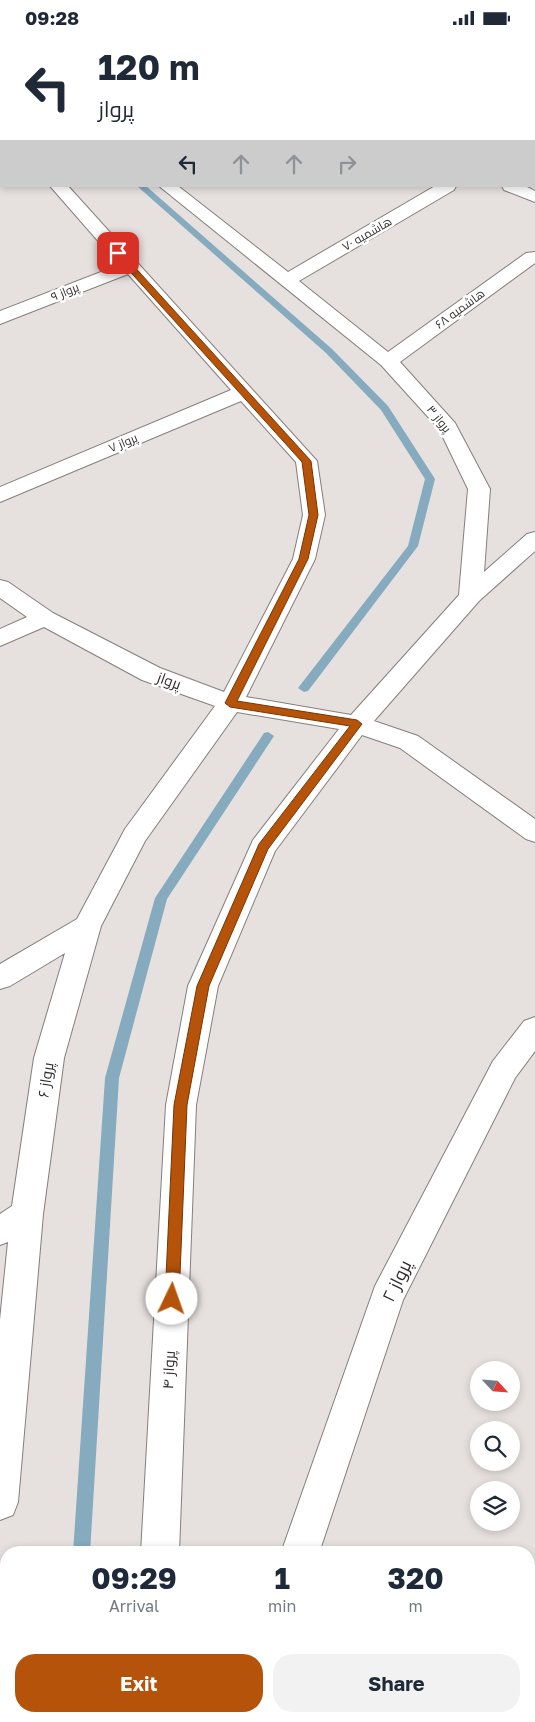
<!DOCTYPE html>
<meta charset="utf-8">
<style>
:root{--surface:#fff;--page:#f2f2f3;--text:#1f2937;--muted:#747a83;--accent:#b45309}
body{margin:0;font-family:"Golos Text",Cairo,sans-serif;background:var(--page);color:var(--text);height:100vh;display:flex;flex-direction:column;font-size:19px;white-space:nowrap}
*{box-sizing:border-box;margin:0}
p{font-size:16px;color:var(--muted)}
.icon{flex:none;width:28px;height:28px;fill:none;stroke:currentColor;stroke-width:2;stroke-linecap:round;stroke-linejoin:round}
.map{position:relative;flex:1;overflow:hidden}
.details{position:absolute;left:0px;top:1511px;width:535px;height:176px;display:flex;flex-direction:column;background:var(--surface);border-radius:20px 20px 0 0;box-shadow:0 2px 8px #0003}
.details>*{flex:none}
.banner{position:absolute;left:0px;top:0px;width:535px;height:152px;box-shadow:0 2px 8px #0003;background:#fff;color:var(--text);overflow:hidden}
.needle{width:32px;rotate:116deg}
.tools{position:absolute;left:470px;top:1326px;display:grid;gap:10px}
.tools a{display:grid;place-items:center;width:50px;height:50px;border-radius:50%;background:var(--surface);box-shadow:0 2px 8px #0003;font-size:25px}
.pin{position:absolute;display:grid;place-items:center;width:42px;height:42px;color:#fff;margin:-21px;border-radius:10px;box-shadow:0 2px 8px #0006}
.me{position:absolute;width:55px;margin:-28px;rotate:3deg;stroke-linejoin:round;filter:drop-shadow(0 0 4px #0008)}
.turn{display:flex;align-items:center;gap:18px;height:105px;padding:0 15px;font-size:22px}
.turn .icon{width:65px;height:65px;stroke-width:2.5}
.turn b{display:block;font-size:35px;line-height:42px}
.lanes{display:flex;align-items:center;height:48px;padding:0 15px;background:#0003;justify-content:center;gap:25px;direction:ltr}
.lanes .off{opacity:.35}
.eta{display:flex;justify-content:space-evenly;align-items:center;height:85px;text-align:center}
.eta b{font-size:30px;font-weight:700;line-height:35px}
.cta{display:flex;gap:10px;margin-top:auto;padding:10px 15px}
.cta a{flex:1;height:58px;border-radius:20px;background:var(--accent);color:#fff;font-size:20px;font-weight:700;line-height:58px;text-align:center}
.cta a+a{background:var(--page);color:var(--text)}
.status{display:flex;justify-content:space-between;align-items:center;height:35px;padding:0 25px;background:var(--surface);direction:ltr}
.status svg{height:14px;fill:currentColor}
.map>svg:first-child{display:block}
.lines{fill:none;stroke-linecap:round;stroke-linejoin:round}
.stream{fill:#86aabe;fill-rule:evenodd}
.minor-casing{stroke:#847f7d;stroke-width:2}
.secondary-casing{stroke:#847f7d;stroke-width:2}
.minor{fill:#fff;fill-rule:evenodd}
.secondary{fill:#fff;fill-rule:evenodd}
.route{fill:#b45309;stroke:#753606}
.labels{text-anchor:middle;stroke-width:5;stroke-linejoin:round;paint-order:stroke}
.far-street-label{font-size:12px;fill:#322f2e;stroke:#fff}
.street-label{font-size:15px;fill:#322f2e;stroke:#fff}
.near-street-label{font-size:18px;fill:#322f2e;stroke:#fff}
</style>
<div class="status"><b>09:28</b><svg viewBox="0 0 49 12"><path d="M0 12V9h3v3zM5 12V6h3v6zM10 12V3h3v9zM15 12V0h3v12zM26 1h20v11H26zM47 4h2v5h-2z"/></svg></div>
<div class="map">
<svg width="535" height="1687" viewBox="0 0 535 1687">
<rect width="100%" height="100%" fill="#e6e1de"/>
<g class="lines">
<g class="stream">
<polygon points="0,0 7,0 7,1 1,2"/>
<polygon points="137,151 146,151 332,314 388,371 435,444 418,511 308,656 304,657 298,653 408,511 425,444 381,375 326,318"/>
<polygon points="268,697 274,701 167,864 119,1043 90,1518 73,1518 105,1043 155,863 264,698"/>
<polygon points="61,1681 79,1681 78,1687 60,1687"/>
</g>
<g class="minor-casing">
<g id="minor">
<rect x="0" y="79" width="1" height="11"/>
<rect x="0" y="140" width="1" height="10"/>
<polygon points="50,151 68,151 317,426 325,480 315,524 246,662 351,680 459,560 468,454 439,394 381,330 159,151 178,151 288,237 435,151 456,151 454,155 299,246 388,317 526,218 535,217 535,228 400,327 455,388 490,454 484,537 527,499 535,497 535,516 479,566 374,686 418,701 535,784 535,807 526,804 400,713 362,700 275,816 218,951 196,1070 179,1518 141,1518 166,1070 188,951 253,805 339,694 237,677 145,806 101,891 64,1023 43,1179 18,1467 13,1480 0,1485 0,1285 8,1207 0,1210 0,1179 12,1171 34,1023 65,918 10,951 0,954 0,929 77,884 125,794 215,671 142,645 44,592 0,611 0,594 27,582 0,563 0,545 8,547 53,578 160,633 224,657 293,524 303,480 296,427 241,366 0,467 0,452 231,355 128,239 0,289 0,276 119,230"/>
<polygon points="535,982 535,1016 515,1043 403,1265 319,1518 281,1518 375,1251 493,1026 524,986"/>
<rect x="144" y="1681" width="40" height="6"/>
<polygon points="225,1681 265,1681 263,1687 223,1687"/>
</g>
</g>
<g class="secondary-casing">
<g id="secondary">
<rect x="150" y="0" width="16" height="1"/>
<rect x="203" y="0" width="17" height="1"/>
<rect x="534" y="129" width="1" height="11"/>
<polygon points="502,151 525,151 535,156 535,167 504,155"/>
</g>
</g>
<use href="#minor" class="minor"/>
<use href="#secondary" class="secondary"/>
</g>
<polygon class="route" points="115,217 121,217 311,426 318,480 308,524 237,666 357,685 362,689 268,814 209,951 187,1070 179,1264 177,1269 172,1271 167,1269 165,1264 174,1070 197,951 259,809 350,691 230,672 225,668 299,524 309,480 302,427 115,220"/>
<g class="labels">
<g class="far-street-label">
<text transform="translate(367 199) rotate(-30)" y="4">هاشمیه ۷۰</text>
<text transform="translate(65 257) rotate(-22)" y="4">پرواز ۹</text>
<text transform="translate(460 274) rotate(-36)" y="4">هاشمیه ۶۸</text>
<text transform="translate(439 384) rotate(51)" y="4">پرواز ۳</text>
<text transform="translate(123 408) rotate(-23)" y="4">پرواز ۷</text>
</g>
<g class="street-label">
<text transform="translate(169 646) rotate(20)" y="5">پرواز</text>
<text transform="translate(46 1045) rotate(-81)" y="5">پرواز ۶</text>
<text transform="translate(169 1335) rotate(-87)" y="5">پرواز ۴</text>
</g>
<g class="near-street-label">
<text transform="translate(397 1246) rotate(-64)" y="6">پرواز ۲</text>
</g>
</g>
</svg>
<div class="tools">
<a><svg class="needle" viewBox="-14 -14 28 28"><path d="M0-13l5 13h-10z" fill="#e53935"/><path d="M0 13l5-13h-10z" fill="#747a83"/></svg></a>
<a><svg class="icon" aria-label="search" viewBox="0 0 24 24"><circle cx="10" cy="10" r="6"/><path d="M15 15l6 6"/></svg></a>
<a><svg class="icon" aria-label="layers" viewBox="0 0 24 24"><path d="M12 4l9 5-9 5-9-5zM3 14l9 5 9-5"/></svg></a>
</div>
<div class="pin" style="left:118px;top:218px;background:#d93025"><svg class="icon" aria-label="arrive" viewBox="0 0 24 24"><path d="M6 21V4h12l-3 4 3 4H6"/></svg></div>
<svg class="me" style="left:172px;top:1264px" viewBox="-20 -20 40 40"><circle r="19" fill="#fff"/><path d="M0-13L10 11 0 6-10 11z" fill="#b45309"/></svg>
<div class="banner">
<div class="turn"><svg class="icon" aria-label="left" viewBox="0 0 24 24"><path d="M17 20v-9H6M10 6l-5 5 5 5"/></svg><div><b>120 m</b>پرواز</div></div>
<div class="lanes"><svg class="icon" aria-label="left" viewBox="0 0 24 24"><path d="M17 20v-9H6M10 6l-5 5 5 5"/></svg><svg class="icon off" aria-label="ahead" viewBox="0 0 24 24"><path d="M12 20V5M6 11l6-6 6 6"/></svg><svg class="icon off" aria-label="ahead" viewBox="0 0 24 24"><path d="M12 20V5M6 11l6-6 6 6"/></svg><svg class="icon off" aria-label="right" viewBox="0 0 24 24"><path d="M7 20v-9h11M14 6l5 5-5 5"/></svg></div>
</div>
<section class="details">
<div class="eta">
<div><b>09:29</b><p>Arrival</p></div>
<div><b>1</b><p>min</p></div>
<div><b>320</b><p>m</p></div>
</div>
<div class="cta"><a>Exit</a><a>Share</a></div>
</section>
</div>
